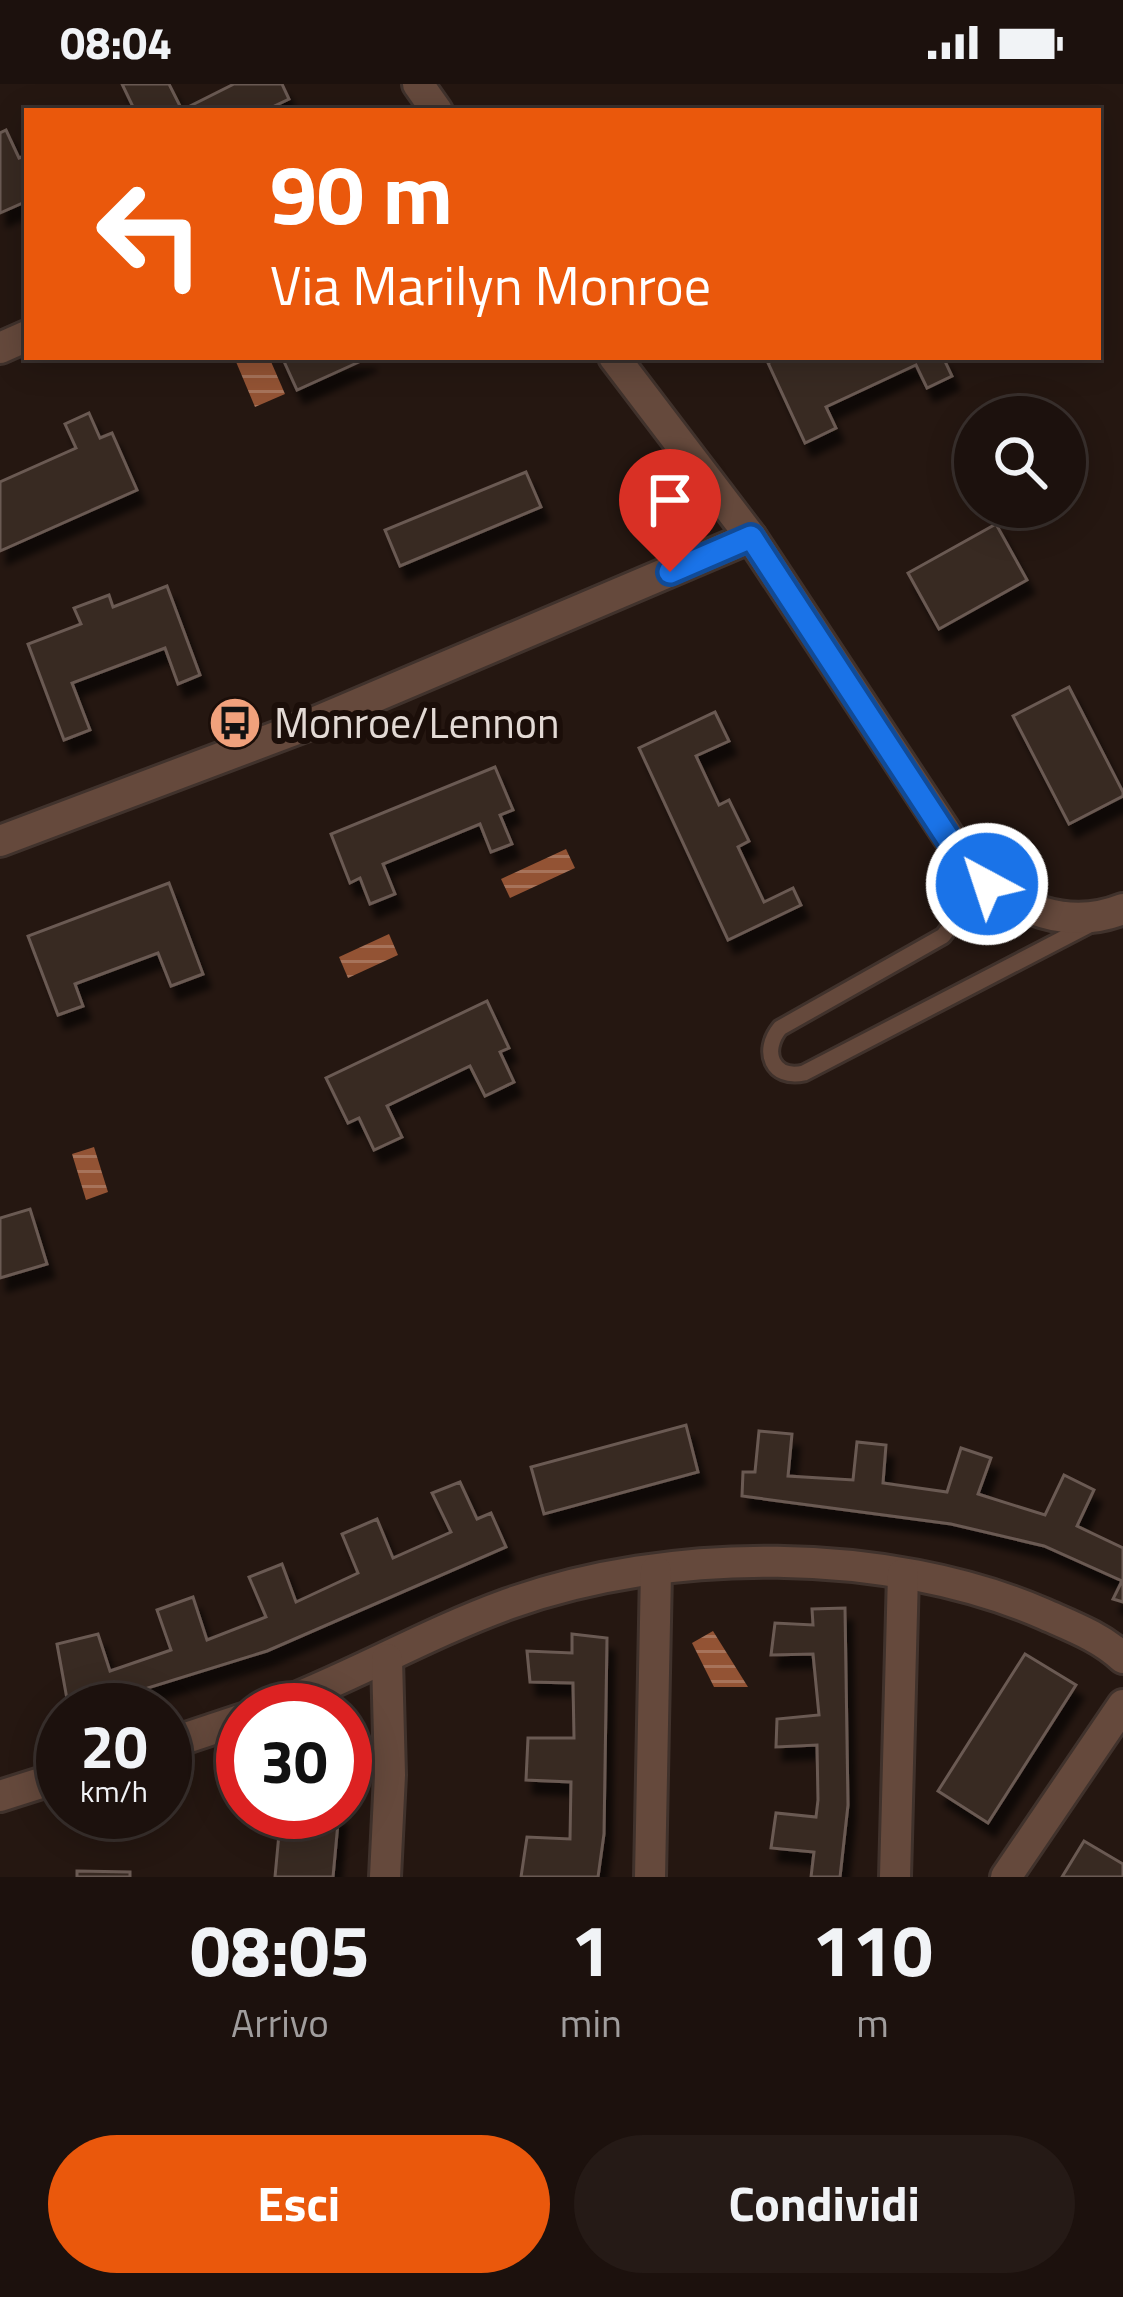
<!DOCTYPE html>
<html lang="it">
<style>
:root{--surface:#1c110d;--page:#251a16;--text:#f1f3f6;--muted:#a09d9d;--line:#3a312e;--accent:#ea580c}
body{margin:0;font-family:"Titillium Web",sans-serif;background:var(--page);color:var(--text);height:100vh;display:flex;flex-direction:column;font-size:45px;white-space:nowrap}
*{box-sizing:border-box;margin:0}
p{font-size:39px;color:var(--muted)}
.icon{flex:none;width:66px;height:66px;fill:none;stroke:currentColor;stroke-width:2;stroke-linecap:round;stroke-linejoin:round}
.map{position:relative;height:1793px;overflow:hidden}
.side{display:flex;flex-direction:column;background:var(--surface);flex:1}
.side>*{flex:none}
.hud{position:absolute;left:24px;top:24px;width:1077px;height:252px;border-radius:0px;box-shadow:0 6px 30px #0003,0 0 0 3px var(--line);background:#ea580c;color:#fff;overflow:hidden}
.tools{position:absolute;left:954px;top:312px;display:grid;gap:24px}
.tools a{display:grid;place-items:center;width:132px;height:132px;border-radius:50%;background:var(--surface);box-shadow:0 6px 30px #0003,0 0 0 3px var(--line);font-size:60px}
.speed{position:absolute;left:36px;top:1599px;display:flex;gap:24px;font-size:60px;font-weight:700;text-align:center}
.speed>*{display:grid;place-content:center;width:156px;height:156px;border-radius:50%;background:var(--surface);box-shadow:0 6px 30px #0003,0 0 0 3px var(--line);line-height:1}
.speed small{font-size:30px;font-weight:400}
.speed .limit{border:18px solid #d22;background:#fff;color:#111}
.pin{position:absolute;display:grid;place-items:center;width:102px;height:102px;color:#fff;margin:-123px -51px;border-radius:50% 50% 50% 0;rotate:-45deg;box-shadow:0 0 12px #0007}
.pin .icon{rotate:45deg}
.me{position:absolute;width:132px;margin:-66px;rotate:320deg;stroke-linejoin:round;filter:drop-shadow(0 0 9px #0008)}
.turn{display:flex;align-items:center;gap:42px;height:252px;padding:0 48px;font-size:54px}
.turn .icon{width:156px;height:156px;stroke-width:2.5}
.turn b{display:block;font-size:84px;line-height:102px}
.eta{display:flex;justify-content:space-evenly;align-items:center;height:204px;text-align:center}
.eta b{font-size:72px;font-weight:700;line-height:84px}
.button{display:flex;gap:24px;margin-top:auto;padding:24px 48px}
.button a{flex:1;height:138px;border-radius:72px;background:var(--accent);color:#fff;font-size:48px;font-weight:700;line-height:138px;text-align:center}
.button a+a{background:var(--page);color:var(--text)}
.status{display:flex;justify-content:space-between;align-items:center;height:84px;padding:0 60px;background:var(--surface);direction:ltr}
.status svg{height:33px;fill:currentColor}
.map>svg:first-child{display:block}
.water{fill:url(#water-rules)}
.building{fill:#382a23;stroke:#6b5a53;stroke-width:3;filter:url(#shadow)}
.lines{fill:none;stroke-linecap:round;stroke-linejoin:round}
.lane-casing{stroke:#40322c;stroke-width:21}
.street-casing{stroke:#40322c;stroke-width:36}
.lane{stroke:#65493c;stroke-width:15}
.street{stroke:#65493c;stroke-width:30}
.route-casing{stroke:#114b97;stroke-width:30}
.route{stroke:#1a73e8;stroke-width:21}
.labels{text-anchor:middle;stroke-width:12;stroke-linejoin:round;paint-order:stroke}
.poi-label{font-size:42px;fill:#e3dad5;stroke:#1b0e09;text-anchor:start}
</style>
<div class="status"><b>08:04</b><svg viewBox="0 0 49 12"><path d="M0 12V9h3v3zM5 12V6h3v6zM10 12V3h3v9zM15 12V0h3v12zM26 1h20v11H26zM47 4h2v5h-2z"/></svg></div>
<div class="map">
<svg width="1123" height="1793" viewBox="0 0 1123 1793">
<defs>
<pattern id="water-rules" width="6" height="5" patternUnits="userSpaceOnUse" patternTransform="scale(3)"><rect width="6" height="5" fill="#935334"/><path d="M0 2.5h6" fill="none" stroke="#a7735a"/></pattern>
<filter id="shadow"><feDropShadow dx="7" dy="13" stdDeviation="3" flood-color="#0009"/></filter>
</defs>
<rect width="100%" height="100%" fill="#251711"/>
<g class="water">
<polygon points="234,273 269,273 285,310 255,323"/>
<polygon points="566,765 575,784 510,814 501,795"/>
<polygon points="389,850 398,871 348,894 339,873"/>
<polygon points="94,1063 108,1108 86,1116 72,1070"/>
<polygon points="713,1547 748,1603 714,1603 692,1559"/>
</g>
<g class="building">
<polygon points="122,0 169,0 182,26 234,0 282,0 289,15 264,27 135,27"/>
<polygon points="6,46 19,74 27,71 27,117 0,129 0,49"/>
<polygon points="282,273 370,273 297,306"/>
<polygon points="780,273 943,273 952,292 927,304 916,281 826,323 836,344 805,359 768,279"/>
<polygon points="89,329 100,354 112,349 137,406 0,467 0,398 76,364 65,340"/>
<polygon points="526,388 541,423 400,482 385,446"/>
<polygon points="996,440 1027,496 939,545 908,489"/>
<polygon points="167,502 200,591 178,600 165,564 72,599 90,646 64,656 28,560 81,540 74,524 109,511 113,523"/>
<polygon points="1069,603 1123,708 1123,712 1069,740 1013,632"/>
<polygon points="715,628 729,657 696,672 719,721 729,716 749,757 738,763 764,818 793,804 801,821 728,856 639,664"/>
<polygon points="495,683 513,726 500,731 512,760 491,768 480,740 383,780 395,810 370,820 360,794 350,799 331,750"/>
<polygon points="169,799 203,890 171,902 158,869 75,900 83,922 58,931 28,852"/>
<polygon points="487,917 509,964 500,968 514,998 485,1012 470,982 387,1022 402,1053 374,1066 359,1034 348,1039 326,994"/>
<polygon points="30,1125 47,1180 0,1194 0,1134"/>
<polygon points="686,1341 698,1388 544,1430 531,1383"/>
<polygon points="759,1347 792,1350 788,1392 853,1396 857,1358 886,1361 883,1399 947,1408 961,1364 991,1374 978,1410 1045,1431 1064,1391 1094,1406 1077,1442 1123,1464 1123,1518 1113,1515 1122,1497 1044,1462 951,1440 742,1412 743,1388 755,1388"/>
<polygon points="460,1398 477,1435 491,1429 506,1463 267,1567 112,1615 114,1626 69,1626 57,1560 98,1550 110,1587 171,1566 157,1526 193,1513 207,1556 266,1533 249,1493 282,1480 296,1518 358,1489 342,1450 377,1435 393,1474 451,1448 432,1409"/>
<polygon points="845,1524 848,1721 840,1793 811,1793 814,1768 771,1764 776,1729 816,1733 818,1716 817,1661 776,1663 777,1635 819,1631 813,1570 771,1571 775,1539 813,1541 812,1525"/>
<polygon points="572,1550 607,1554 604,1750 598,1793 521,1793 527,1753 570,1755 571,1698 526,1696 528,1654 574,1654 573,1599 530,1598 527,1567 572,1569"/>
<polygon points="1025,1570 1076,1601 988,1739 938,1707"/>
<polygon points="281,1728 339,1728 333,1793 275,1793"/>
<polygon points="1084,1757 1123,1780 1123,1793 1062,1793"/>
<polygon points="77,1787 130,1788 130,1793 77,1793"/>
</g>
<g class="lines">
<g class="lane-casing">
<path id="lane" d="M972 788 953 839 943 852 780 944C761 967 772 996 804 989L1091 840"/>
</g>
<g class="street-casing">
<g id="street">
<polyline points="418,0 437,27"/>
<polyline points="0,264 27,252"/>
<path d="M614 273 751 453 972 788C1016 825 1068 847 1123 825"/>
<polyline points="0,757 313,639 751,453"/>
<path d="M266 1626C349 1595 425 1550 508 1520 669 1462 887 1462 1044 1530 1071 1542 1101 1553 1123 1574"/>
<polyline points="165,1661 243,1635"/>
<polyline points="0,1712 63,1692"/>
<polyline points="385,1793 390,1691 387,1575"/>
<polyline points="650,1793 656,1487"/>
<polyline points="895,1793 903,1490"/>
<polyline points="1006,1793 1123,1621"/>
</g>
</g>
<use href="#lane" class="lane"/>
<use href="#street" class="street"/>
</g>
<g class="lines">
<g class="route-casing">
<polyline id="route" points="670,488 751,453 957,768 987,800"/>
</g>
<use href="#route" class="route"/>
</g>
<defs>
<g id="bus-disc" transform="scale(2.7)"><circle r="9.5" fill="#f1a17c" stroke="#1b0e09"/><path d="M-5-6H5V4H4V6H2V4H-2V6H-4V4H-5ZM-3.5-4V0h7V-4ZM-3.5 1.2v1.5H-2V1.2ZM2 1.2v1.5H3.5V1.2Z" fill="#111"/></g>
</defs>
<g fill-rule="evenodd">
<use href="#bus-disc" x="235" y="639"/>
</g>
<g class="labels">
<g class="poi-label">
<text x="274" y="654">Monroe/Lennon</text>
</g>
</g>
</svg>
<div class="tools">
<a><svg class="icon" aria-label="search" viewBox="0 0 24 24"><circle cx="10" cy="10" r="6"/><path d="M15 15l6 6"/></svg></a>
</div>
<div class="speed"><div>20<small>km/h</small></div><div class="limit">30</div></div>
<div class="pin" style="left:670px;top:488px;background:#d93025"><svg class="icon" aria-label="arrive" viewBox="0 0 24 24"><path d="M6 21V4h12l-3 4 3 4H6"/></svg></div>
<svg class="me" style="left:987px;top:800px" viewBox="-20 -20 40 40"><circle r="17" fill="#1a73e8" stroke="#fff" stroke-width="3"/><path d="M0-11L8 9 0 5-8 9z" fill="#fff"/></svg>
<div class="hud">
<div class="turn"><svg class="icon" aria-label="left" viewBox="0 0 24 24"><path d="M17 20v-9H6M10 6l-5 5 5 5"/></svg><div><b>90 m</b>Via Marilyn Monroe</div></div>
</div>
</div>
<section class="side">
<div class="eta">
<div><b>08:05</b><p>Arrivo</p></div>
<div><b>1</b><p>min</p></div>
<div><b>110</b><p>m</p></div>
</div>
<div class="button"><a>Esci</a><a>Condividi</a></div>
</section>
